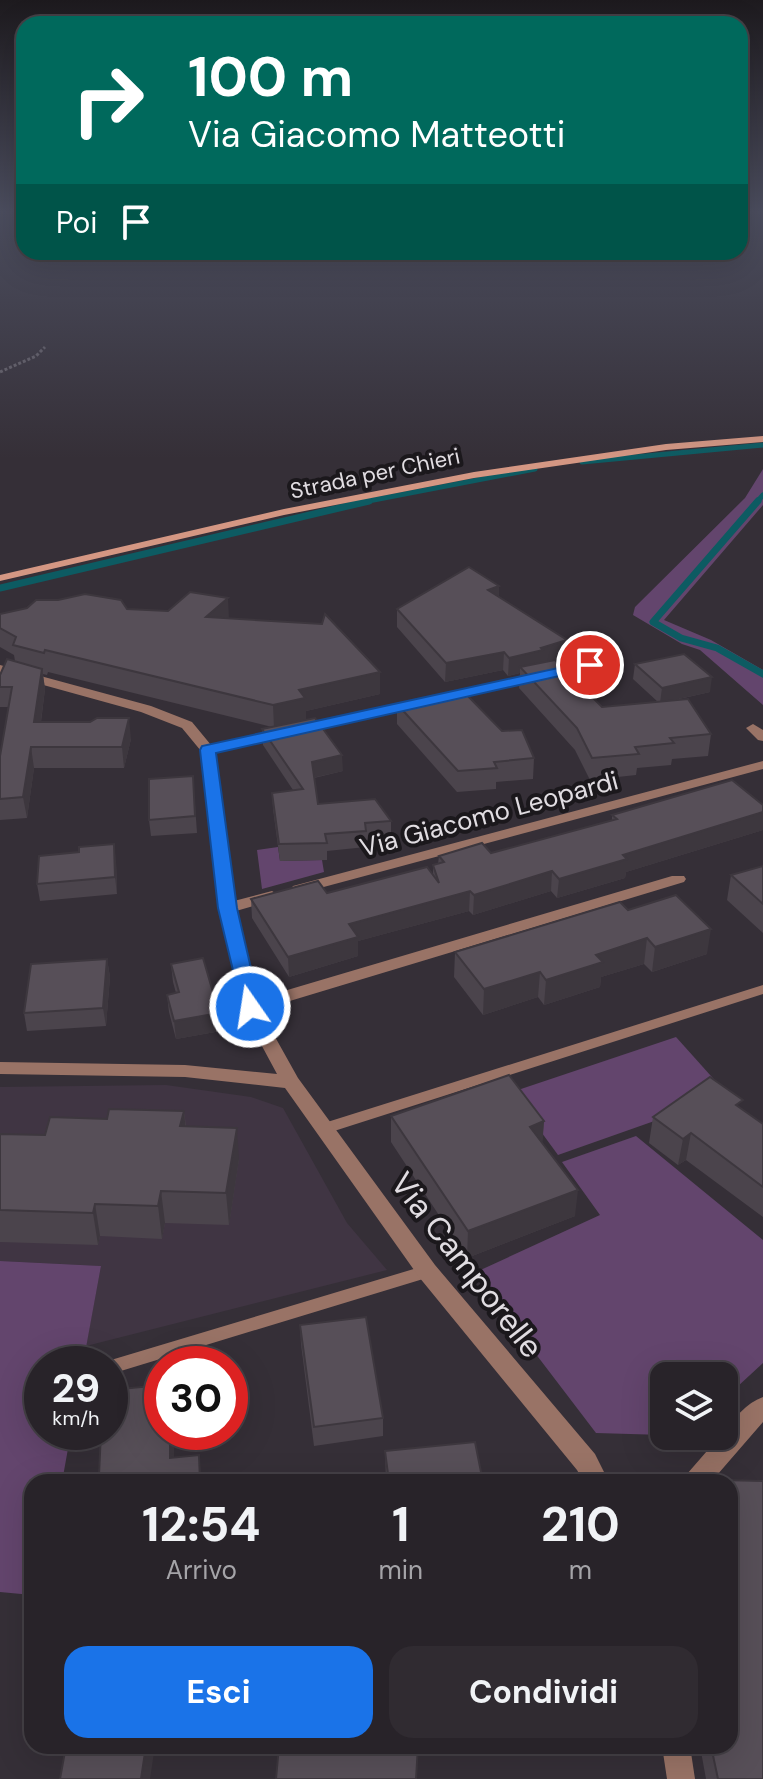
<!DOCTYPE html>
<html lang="it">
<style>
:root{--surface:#282329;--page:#302b31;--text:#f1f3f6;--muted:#a5a4a8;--line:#444046;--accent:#1a73e8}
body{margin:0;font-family:"DM Sans",sans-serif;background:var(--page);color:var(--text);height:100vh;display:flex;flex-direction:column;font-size:30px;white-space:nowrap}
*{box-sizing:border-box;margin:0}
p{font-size:26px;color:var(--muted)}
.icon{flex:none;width:44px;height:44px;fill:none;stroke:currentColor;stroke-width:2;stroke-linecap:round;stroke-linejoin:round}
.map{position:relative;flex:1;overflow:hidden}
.side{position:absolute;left:24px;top:1474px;width:714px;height:280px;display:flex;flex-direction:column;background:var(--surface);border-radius:24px;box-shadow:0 8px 32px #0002,0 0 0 2px var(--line)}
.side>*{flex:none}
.hud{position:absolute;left:16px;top:16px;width:732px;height:244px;border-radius:24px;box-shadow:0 8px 32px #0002,0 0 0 2px var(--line);background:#00695c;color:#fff;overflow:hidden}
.controls{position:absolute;left:650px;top:1362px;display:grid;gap:16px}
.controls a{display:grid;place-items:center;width:88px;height:88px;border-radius:16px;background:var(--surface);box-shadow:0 8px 32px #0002,0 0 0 2px var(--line);font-size:40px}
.speed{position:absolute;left:24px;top:1346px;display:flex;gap:16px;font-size:40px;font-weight:700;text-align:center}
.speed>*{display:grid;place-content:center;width:104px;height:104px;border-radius:50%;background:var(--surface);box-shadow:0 8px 32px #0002,0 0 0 2px var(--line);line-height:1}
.speed small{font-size:20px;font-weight:400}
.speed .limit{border:12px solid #d22;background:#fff;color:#111}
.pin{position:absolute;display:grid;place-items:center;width:68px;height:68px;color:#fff;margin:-34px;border:4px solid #fff;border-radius:50%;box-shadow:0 2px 8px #0007}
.me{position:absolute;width:88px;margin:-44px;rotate:347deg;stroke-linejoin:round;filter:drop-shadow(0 0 6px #0008)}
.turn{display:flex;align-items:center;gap:28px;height:168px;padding:0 40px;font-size:36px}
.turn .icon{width:104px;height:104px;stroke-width:2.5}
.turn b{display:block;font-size:56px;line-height:68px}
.then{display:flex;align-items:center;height:76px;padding:0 40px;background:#0003;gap:16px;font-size:30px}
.eta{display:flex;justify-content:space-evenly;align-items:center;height:136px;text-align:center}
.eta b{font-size:48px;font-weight:700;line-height:56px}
.cta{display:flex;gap:16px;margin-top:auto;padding:16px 40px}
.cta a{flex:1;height:92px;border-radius:24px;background:var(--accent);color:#fff;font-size:32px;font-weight:700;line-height:92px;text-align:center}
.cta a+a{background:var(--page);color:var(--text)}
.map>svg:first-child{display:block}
.built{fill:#403543}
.green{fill:#63456d}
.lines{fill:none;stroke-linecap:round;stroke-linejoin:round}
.stream-far1{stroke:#0d5b62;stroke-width:5}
.stream{stroke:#0d5b62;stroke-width:7}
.path{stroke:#6e6970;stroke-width:3;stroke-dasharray:3 2;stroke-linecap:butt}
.lane{fill:#997366;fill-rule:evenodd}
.street{fill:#997366;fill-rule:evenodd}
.secondary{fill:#d49783;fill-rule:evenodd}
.wall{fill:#4b444c}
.shaded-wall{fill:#3d373e}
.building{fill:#574f58;stroke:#3d373e;stroke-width:2}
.route{fill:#1a73e8;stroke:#114b97;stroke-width:2}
.labels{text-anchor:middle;stroke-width:8;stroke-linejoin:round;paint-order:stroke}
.far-street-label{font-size:22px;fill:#e1dde2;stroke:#1b181c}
.street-label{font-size:26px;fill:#e1dde2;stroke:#1b181c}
.near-street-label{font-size:32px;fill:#e1dde2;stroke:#1b181c}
</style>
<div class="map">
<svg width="763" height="1779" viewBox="0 0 763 1779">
<rect width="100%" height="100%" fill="#352f37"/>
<polygon class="built" points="166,1085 251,1097 283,1108 347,1223 387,1270 86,1346 101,1266 0,1261 0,1087"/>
<g class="green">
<polygon points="763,469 763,505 664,620 711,640 763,670 763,705 700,650 682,644 633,615 635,607 745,498"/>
<polygon points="278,847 280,861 322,860 324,872 262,889 257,850"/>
<polygon points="676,1037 728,1095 558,1155 512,1092"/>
<polygon points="636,1136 763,1240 763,1363 724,1399 724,1376 664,1376 664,1435 596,1433 474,1273 600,1215 562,1162"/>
<polygon points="0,1261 101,1266 83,1364 42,1364 42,1432 71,1432 62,1482 32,1482 32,1595 0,1592"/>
</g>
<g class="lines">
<g class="stream-far1">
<polyline points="582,462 763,445"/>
<polyline points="358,503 535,469"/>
<polyline points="756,503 763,495"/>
</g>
<g class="stream">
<polyline points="758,501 653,622 681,638 717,648 763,674"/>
<polyline points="0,588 369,501"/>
</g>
<polyline class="path" points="0,372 36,356 45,347"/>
<g class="lane">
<polygon points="763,985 763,994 331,1132 326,1133 321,1132 319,1128 321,1124"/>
<polygon points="427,1265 433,1266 435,1271 433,1276 111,1374 110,1364 104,1364 111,1360"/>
</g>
<g class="street">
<polygon points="590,661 596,665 595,668 443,702 436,698 443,694"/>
<polygon points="0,665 151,706 192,722 211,745 417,699 422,700 422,706 215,753 234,901 272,891 280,896 278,899 236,911 257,999 672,876 684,876 686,879 684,882 260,1010 298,1078 435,1265 595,1454 609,1482 584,1482 577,1470 419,1277 285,1088 185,1077 0,1074 0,1062 185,1065 277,1074 241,1007 219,908 201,751 182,728 141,712 0,673"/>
<polygon points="753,724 763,730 763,741 758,740 746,728"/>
<polygon points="763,761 763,769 305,892 293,892 291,889 293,886"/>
<path d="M763 1397V1422L711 1482H684L687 1474 720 1436H724V1431C735 1418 746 1403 763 1397Z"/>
<polygon points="662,1746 690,1746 695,1779 667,1779"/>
</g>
<polygon class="secondary" points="763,436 763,442 666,450 474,478 284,515 0,581 0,575 284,509 474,472 666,444"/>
</g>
<g class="wall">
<polygon points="499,597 567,640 566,658 556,661 602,707 658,702 633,679 635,664 710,692 675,700 711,734 708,756 672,759 671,765 637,768 636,775 590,780 575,750 519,688 520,673 508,676 503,670 445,682 397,627 397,609"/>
<polygon points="127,609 229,619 380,694 306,711 306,720 343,771 314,778 318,804 391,821 391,838 366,840 366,847 327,851 327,860 280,861 273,809 272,793 293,790 263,745 262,729 272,727 48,672 47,675 43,674 45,689 41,722 131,739 124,768 34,768 27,818 0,820 0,756 8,707 0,707 0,675 15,661 14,655 0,647 0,614"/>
<polygon points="397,704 502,731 534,758 533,779 496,782 496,789 457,792 397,724"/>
<polygon points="193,776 197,833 151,836 149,820"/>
<polygon points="763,805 763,830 626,872 625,878 557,898 551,891 473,915 469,911 358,941 358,956 289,977 252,918 251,899 327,893 433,875 433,865 438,864 439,856 491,853 612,821 612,815"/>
<polygon points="79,852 116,861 117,894 40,901 37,884"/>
<polygon points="763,866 763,933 727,900 731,875"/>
<polygon points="628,910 707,954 652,972 644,964 601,977 600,987 544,1005 538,997 483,1015 454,977 455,952"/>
<polygon points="107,959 110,977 106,1026 27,1031 24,1013"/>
<polygon points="171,964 221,1031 176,1039 169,1012 167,995 176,993 173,982"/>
<polygon points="742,1109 763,1124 763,1217 686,1160 678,1165 649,1143 653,1117"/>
<polygon points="184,1111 186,1126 239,1159 229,1225 165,1223 162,1239 100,1236 98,1245 0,1242 0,1134 45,1135 107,1119"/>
<polygon points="391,1116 544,1121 542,1143 575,1216 467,1258 391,1142"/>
<polygon points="300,1325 383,1418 383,1436 314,1446 301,1344"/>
<polygon points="162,1432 174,1432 174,1458 200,1482 100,1482 99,1475"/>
<polygon points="385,1451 483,1482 386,1482"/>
<polygon points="721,1480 763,1481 763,1779 706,1779 700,1746 730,1746 730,1482 720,1482"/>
</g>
<g class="shaded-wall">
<polygon points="499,586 499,604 488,590"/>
<polygon points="228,598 229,619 206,617"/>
<polygon points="567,640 566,658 542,666 520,667 520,673 508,676 509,658"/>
<polygon points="504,652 503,670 445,682 446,663"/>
<polygon points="42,669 45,689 38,743 34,722"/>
<polygon points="380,672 380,694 306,711 306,721 274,728 273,705 299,690"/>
<polygon points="712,677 710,692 660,703 662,688"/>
<polygon points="129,718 131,739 124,768 122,747"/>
<polygon points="31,747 34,768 27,818 23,797"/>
<polygon points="342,755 343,771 312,778 312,762"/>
<polygon points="763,812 763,830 626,872 625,878 557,898 559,879 623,855"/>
<polygon points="114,844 116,861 117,894 115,877"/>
<polygon points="552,871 551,891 473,915 474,895"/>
<polygon points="470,891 469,911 358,941 358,956 289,977 288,957 349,924"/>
<polygon points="711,929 707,954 652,972 655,947"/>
<polygon points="647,938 644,964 601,977 600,987 544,1005 546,980 596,955"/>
<polygon points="107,959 110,977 106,1026 103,1008"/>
<polygon points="540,972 538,997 483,1015 484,989"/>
<polygon points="219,1013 221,1031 176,1039 174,1021"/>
<polygon points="184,1111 187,1142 180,1126"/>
<polygon points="544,1121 542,1148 530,1127"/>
<polygon points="237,1128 239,1159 229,1225 226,1193"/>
<polygon points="691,1133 686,1160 678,1165 683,1139"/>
<polygon points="578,1190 575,1216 467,1258 468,1231"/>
<polygon points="161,1191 165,1223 162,1239 158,1206"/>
<polygon points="95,1204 100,1236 98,1245 93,1213"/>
<polygon points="170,1432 174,1432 174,1482 170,1458"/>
<polygon points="199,1455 202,1482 200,1482"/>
<polygon points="146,1746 155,1746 150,1779 141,1779"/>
</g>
<g class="building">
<polygon points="469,567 499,586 488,590 567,640 541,648 543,650 509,658 504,652 446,663 397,609"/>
<polygon points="190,592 228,598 206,617 322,624 325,614 380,672 299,690 305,698 273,705 45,650 44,653 13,645 16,637 0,628 0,614 27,608 36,600 58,600 85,594 121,600 127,609 168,611"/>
<polygon points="684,654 712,677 662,688 635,664"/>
<polygon points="7,659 42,669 34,722 90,722 97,718 129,718 122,747 31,747 23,797 0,799 0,756 12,687 0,687 0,675"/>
<polygon points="555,660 602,707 688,699 711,734 670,738 674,743 635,747 639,754 592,758 577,728 520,667"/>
<polygon points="462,690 502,731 522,730 534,758 494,762 497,768 458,771 397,704"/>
<polygon points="315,718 342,755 312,762 318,804 375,799 391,821 365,823 366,831 325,834 327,843 279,844 272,793 303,789 262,729"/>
<polygon points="193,776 195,816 149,820 149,779"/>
<polygon points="732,780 763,805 763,812 623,855 627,859 559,879 552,871 474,895 470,891 349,924 358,937 288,957 251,899 318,881 327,893 427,867 439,883 433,865 444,862 439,856 482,843 491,853 617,819 612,815"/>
<polygon points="114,844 115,877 37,884 39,856 79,852 79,847"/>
<polygon points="763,866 763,904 731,875"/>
<polygon points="676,895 711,929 655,947 647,938 596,955 603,962 546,980 540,972 484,989 455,952 620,902 628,910"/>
<polygon points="203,958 219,1013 174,1021 167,995 179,992 171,964"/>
<polygon points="107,959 103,1008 24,1013 31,964"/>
<polygon points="509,1075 544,1121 530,1127 578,1190 468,1231 391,1116"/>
<polygon points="710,1077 743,1100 736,1105 763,1124 763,1187 691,1133 683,1139 653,1117"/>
<polygon points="109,1109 184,1111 180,1126 237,1128 226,1193 161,1191 158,1206 95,1204 93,1213 0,1210 0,1134 45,1135 50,1117 107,1119"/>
<polygon points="366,1317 383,1418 314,1427 300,1325"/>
<polygon points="162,1385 162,1432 170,1432 170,1458 199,1455 200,1482 122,1482 122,1473 99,1475 101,1432 110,1432 110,1390"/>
<polygon points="475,1442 483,1482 389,1482 385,1451"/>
<polygon points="721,1480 763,1481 763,1779 718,1779 711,1746 730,1746 730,1578 738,1579 730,1532 730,1482 721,1482"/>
<polygon points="66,1746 146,1746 141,1779 60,1779"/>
<polygon points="279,1746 418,1746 416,1779 276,1779"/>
</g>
<linearGradient id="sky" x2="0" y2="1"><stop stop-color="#1d1a1e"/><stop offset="0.46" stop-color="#4b4d5e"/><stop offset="1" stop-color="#4b4d5e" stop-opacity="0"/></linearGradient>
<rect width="763" height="459" fill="url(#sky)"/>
<polygon class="route" points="590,661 597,665 595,668 216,753 237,908 260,1007 257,1012 243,1012 218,908 200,750 202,746"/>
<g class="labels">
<g class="far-street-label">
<text transform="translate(375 473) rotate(-12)" y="8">Strada per Chieri</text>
</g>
<g class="street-label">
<text transform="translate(489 814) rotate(-15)" y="9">Via Giacomo Leopardi</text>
</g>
<g class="near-street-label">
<text transform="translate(467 1265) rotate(52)" y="11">Via Camporelle</text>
</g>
</g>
</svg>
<div class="controls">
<a><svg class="icon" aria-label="layers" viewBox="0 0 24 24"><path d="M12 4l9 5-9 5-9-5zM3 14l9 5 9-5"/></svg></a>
</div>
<div class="speed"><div>29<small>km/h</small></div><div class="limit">30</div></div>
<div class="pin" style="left:590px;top:665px;background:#d93025"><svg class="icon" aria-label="arrive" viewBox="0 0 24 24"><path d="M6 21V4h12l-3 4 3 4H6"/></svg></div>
<svg class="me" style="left:250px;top:1007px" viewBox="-20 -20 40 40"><circle r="17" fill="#1a73e8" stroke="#fff" stroke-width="3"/><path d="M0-11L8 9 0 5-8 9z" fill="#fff"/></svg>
<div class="hud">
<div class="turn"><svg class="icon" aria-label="right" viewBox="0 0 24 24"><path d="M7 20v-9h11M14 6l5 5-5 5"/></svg><div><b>100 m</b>Via Giacomo Matteotti</div></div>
<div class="then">Poi<svg class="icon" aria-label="arrive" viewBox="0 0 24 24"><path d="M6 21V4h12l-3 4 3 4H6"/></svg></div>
</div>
<section class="side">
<div class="eta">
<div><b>12:54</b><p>Arrivo</p></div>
<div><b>1</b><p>min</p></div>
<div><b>210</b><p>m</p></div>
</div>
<div class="cta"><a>Esci</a><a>Condividi</a></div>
</section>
</div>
